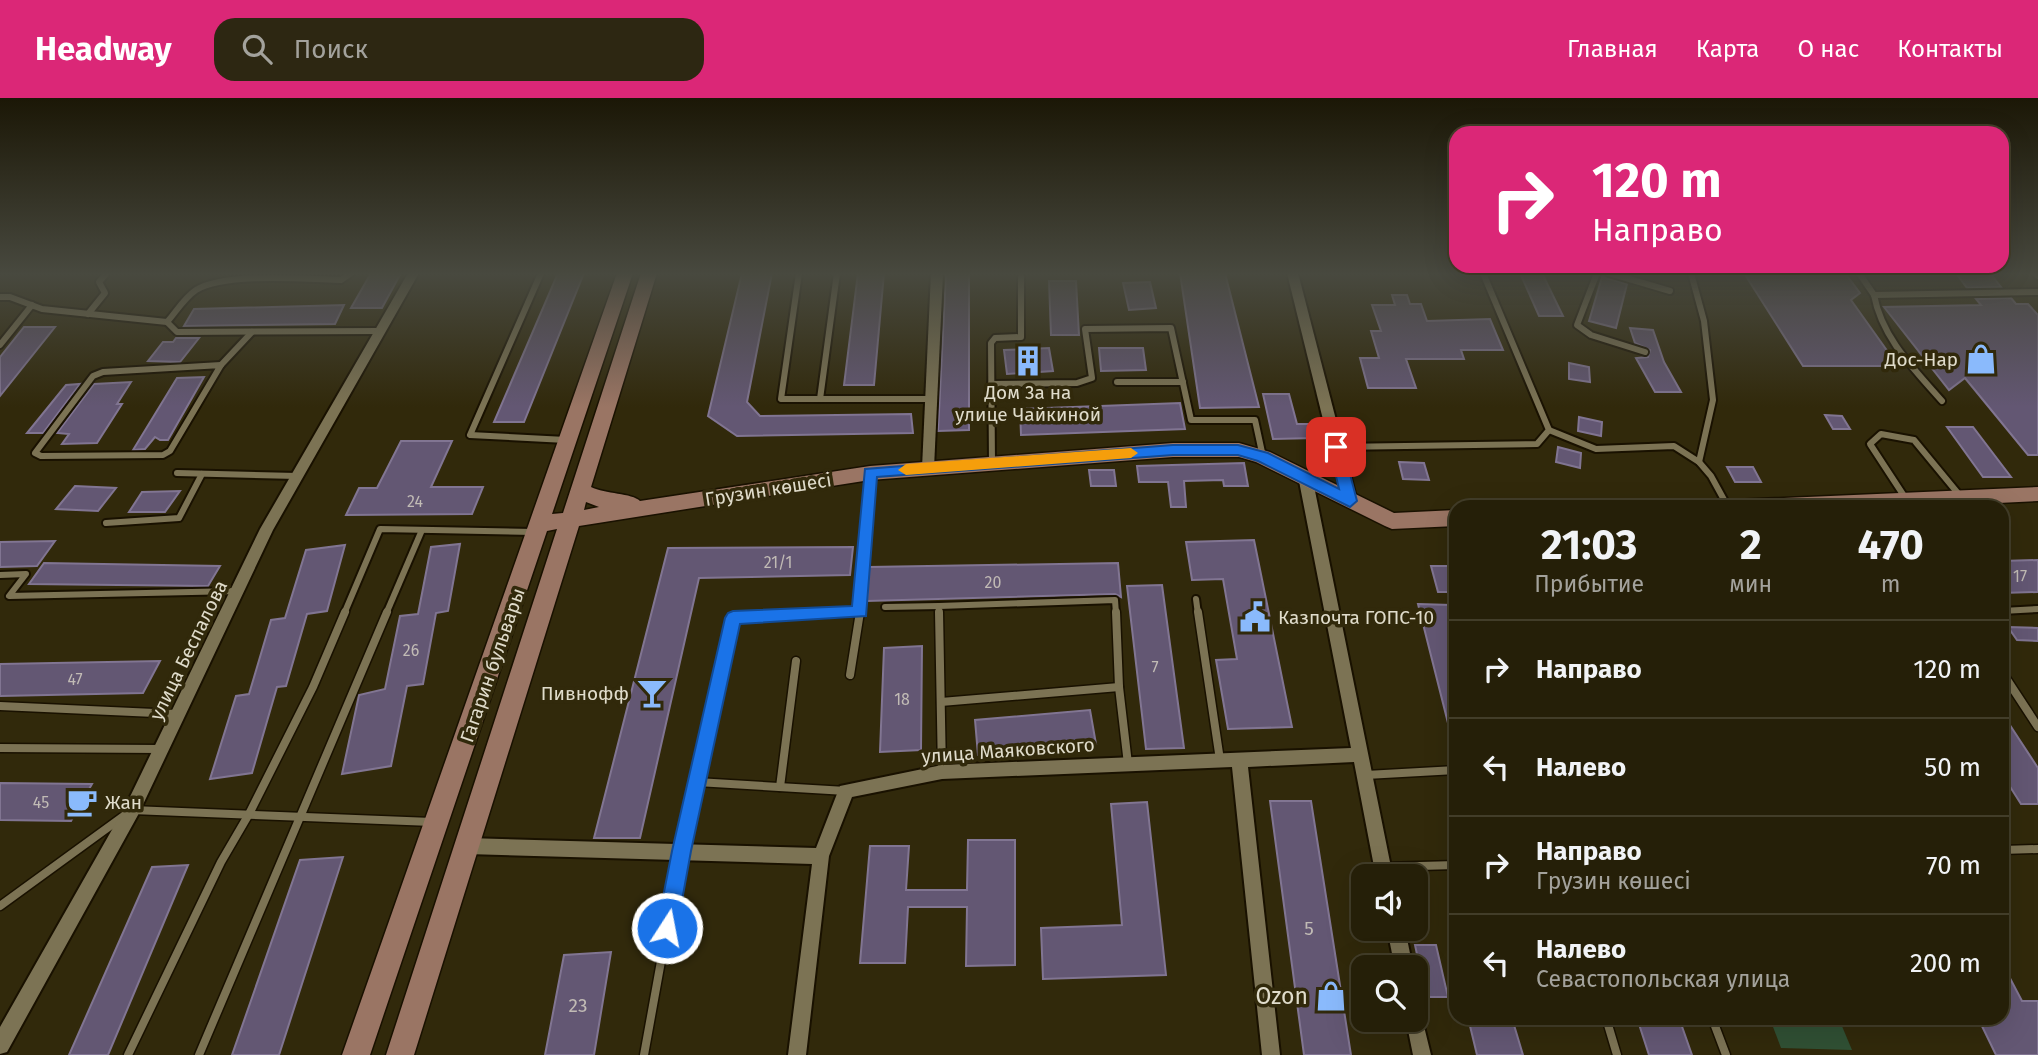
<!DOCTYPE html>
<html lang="ru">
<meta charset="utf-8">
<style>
:root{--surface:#251f08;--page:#2d2712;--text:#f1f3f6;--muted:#a3a29c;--line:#423d29;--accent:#db2777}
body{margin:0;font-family:"Fira Sans",sans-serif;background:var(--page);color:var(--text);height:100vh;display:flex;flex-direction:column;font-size:26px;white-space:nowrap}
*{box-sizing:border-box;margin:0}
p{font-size:23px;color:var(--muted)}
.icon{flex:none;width:38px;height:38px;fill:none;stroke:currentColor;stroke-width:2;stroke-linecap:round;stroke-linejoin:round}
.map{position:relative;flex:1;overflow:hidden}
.sheet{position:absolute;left:1449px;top:402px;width:560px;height:525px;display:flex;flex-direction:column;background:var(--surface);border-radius:21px;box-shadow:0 7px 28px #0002,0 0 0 2px var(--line)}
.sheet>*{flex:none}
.guide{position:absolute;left:1449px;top:28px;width:560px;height:147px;border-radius:21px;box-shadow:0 7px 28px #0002,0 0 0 2px var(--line);background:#db2777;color:#fff;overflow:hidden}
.fabs{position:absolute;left:1351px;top:766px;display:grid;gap:14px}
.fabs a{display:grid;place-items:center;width:77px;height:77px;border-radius:14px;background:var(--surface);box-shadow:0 7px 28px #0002,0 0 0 2px var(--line);font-size:35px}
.pin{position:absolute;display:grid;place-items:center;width:60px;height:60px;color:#fff;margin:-30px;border-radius:14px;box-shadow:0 4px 10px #0006}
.me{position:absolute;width:77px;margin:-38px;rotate:11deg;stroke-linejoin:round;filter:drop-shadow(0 0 5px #0008)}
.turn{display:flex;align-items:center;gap:24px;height:147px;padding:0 28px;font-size:32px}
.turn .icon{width:91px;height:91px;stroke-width:2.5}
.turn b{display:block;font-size:49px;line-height:60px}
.eta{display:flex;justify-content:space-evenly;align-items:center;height:119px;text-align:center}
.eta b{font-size:42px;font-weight:700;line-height:49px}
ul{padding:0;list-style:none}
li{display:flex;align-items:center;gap:21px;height:98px;padding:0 28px;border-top:2px solid var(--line)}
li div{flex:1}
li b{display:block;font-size:26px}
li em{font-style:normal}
header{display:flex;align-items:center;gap:42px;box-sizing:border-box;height:98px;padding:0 35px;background:var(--accent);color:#fff}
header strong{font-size:33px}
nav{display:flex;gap:38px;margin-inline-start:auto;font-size:24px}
.search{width:490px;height:63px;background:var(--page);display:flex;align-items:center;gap:18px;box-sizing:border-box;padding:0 24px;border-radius:21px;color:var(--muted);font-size:26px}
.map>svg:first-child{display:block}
.green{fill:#305034}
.building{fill:#635773;stroke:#817592;stroke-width:2}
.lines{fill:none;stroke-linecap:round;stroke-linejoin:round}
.lane-far1-casing{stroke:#191100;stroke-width:10}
.lane-casing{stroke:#191100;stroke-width:11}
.street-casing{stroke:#191100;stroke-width:4}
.secondary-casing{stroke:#191100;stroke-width:3}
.lane-far1{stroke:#7c7354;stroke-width:6}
.lane{stroke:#7c7354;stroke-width:8}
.street{fill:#7c7354;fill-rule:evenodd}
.secondary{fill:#9a7564;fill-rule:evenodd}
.route{fill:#1a73e8;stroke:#114b97;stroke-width:2}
.slow{fill:#f59e0b}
.labels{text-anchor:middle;stroke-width:7;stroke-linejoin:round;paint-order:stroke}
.number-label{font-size:16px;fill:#c1bbb5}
.poi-label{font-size:19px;fill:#e0dccb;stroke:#31290b;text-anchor:end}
.street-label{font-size:19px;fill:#e0dccb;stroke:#31290b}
.near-number-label{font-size:19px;fill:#c1bbb5}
.near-poi-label{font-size:23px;fill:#e0dccb;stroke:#31290b;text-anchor:end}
</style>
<header>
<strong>Headway</strong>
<div class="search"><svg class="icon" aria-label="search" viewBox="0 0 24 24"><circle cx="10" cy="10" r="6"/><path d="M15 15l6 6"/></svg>Поиск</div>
<nav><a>Главная</a><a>Карта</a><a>О нас</a><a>Контакты</a></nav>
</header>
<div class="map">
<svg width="2038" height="957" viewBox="0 0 2038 957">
<rect width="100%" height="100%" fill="#31290b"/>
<polygon class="green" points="1770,921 1839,921 1852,952 1781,950"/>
<g class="building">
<polygon points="371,175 401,175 382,210 351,210"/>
<polygon points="558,175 584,175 524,324 494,324"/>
<polygon points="742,175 772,175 747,304 760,318 911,316 913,335 737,338 708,318"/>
<polygon points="858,175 884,175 874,287 844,287"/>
<polygon points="946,175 969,175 969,332 938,333"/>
<polygon points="1180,175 1225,175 1259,309 1200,310"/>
<polygon points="1520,175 1542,175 1563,218 1539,218"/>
<polygon points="1744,175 1845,175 1860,195 1851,202 1898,268 1803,268"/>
<polygon points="1956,175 1990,175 2001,189 1967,190"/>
<polygon points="1602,179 1627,186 1616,230 1589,223"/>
<polygon points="1049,183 1076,183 1079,237 1051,237"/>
<polygon points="1150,184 1156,210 1129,212 1123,185"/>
<polygon points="1392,197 1407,197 1410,206 1421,206 1427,223 1490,221 1503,252 1461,252 1464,261 1406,261 1416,290 1368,290 1360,260 1379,260 1371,233 1381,233 1372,207 1395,207"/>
<polygon points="2011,200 2016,206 2028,206 2038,217 2038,357 2028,357 1965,280 1949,292 1884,209 1981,207 1976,201"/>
<polygon points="344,207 335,226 184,228 194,211"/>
<polygon points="24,229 55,229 0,298 0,259"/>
<polygon points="1630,230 1653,232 1664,264 1681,294 1655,294 1636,260 1648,259 1650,252 1635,245"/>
<polygon points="176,240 199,240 180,264 148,263 163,244 173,244"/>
<polygon points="1049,250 1053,273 1007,276 1004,252"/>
<polygon points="1099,250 1143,250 1146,272 1101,273"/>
<polygon points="1569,265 1589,269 1590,284 1569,281"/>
<polygon points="204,279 168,342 160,342 155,339 145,351 133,352 177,280"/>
<polygon points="131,284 117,306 122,306 97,345 62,346 69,336 57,335 94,286"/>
<polygon points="80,286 43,335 27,335 66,287"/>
<polygon points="1263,296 1289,296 1297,326 1312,326 1316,340 1273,341"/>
<polygon points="1180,305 1185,331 1021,337 1020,311"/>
<polygon points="1825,317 1842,318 1850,331 1833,331"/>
<polygon points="1579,319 1602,324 1601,338 1578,333"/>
<polygon points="1947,329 1973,329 2011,379 1983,379"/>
<polygon points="401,343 452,343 431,389 483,389 472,416 346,417 359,390 377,390"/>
<polygon points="1558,349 1581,355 1580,370 1556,364"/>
<polygon points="1399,364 1424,365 1429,382 1403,381"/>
<polygon points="1244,365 1248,388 1224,388 1223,382 1184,383 1186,409 1171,409 1168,384 1139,384 1137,368"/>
<polygon points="1727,369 1753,369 1761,384 1735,384"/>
<polygon points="1089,372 1114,372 1116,388 1091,388"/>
<polygon points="75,388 116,390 98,413 56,411"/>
<polygon points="180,393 165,414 129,414 142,394"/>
<polygon points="1254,442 1292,629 1228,631 1216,562 1237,561 1223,481 1192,482 1186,444"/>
<polygon points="55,443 37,468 0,469 0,444"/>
<polygon points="460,446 448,513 436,515 423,586 407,588 391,668 342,676 359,597 385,591 400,518 418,516 431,449"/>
<polygon points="345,447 327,513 307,516 286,588 277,589 252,675 210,681 236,598 249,596 271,522 285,520 306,452"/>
<polygon points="853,449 850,477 699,480 640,740 594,740 668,450"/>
<polygon points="2038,462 2038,494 2002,495 2002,463"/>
<polygon points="44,465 220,468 208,488 29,486"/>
<polygon points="1118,465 1121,499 1115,496 867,503 869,469"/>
<polygon points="1431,468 1456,468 1456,494 1438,494"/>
<polygon points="1162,487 1184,650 1146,651 1127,488"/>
<polygon points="1418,506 1451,507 1456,523 1456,637 1451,637"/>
<polygon points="2008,529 2038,530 2038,543 2017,542"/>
<polygon points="922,548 921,652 880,654 884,550"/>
<polygon points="160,563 143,595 0,598 0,566"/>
<polygon points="1090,612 1096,646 978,657 975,622"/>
<polygon points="2002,615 2038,670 2038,706 2021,706 2002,676"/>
<polygon points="0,685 92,686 71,723 0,722"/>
<polygon points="1270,703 1311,703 1351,957 1304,957"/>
<polygon points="1147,704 1166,877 1043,881 1041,830 1122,827 1111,706"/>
<polygon points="968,742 1015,742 1015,867 966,868 967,809 908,809 905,865 860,865 870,748 909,748 906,792 967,792"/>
<polygon points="343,759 279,957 232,957 300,762"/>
<polygon points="188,767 108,957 69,957 152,769"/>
<polygon points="1415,847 1436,847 1448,899 1426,899"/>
<polygon points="611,854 594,957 545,957 564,857"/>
<polygon points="2002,865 2022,903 2038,903 2038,957 1996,957 1978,920 2002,920"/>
<polygon points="1637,920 1679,920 1692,957 1649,957"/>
<polygon points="1514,927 1523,957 1477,957 1470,928"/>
</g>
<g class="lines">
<g class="lane-far1-casing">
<g id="lane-far1">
<polyline points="541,175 470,337 566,342"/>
<polyline points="799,175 781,301 931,301"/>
<polyline points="1597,175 1577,227 1591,237 1645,254"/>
<polyline points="1609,175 1670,193"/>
<polyline points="1691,175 1704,223 1713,302 1699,364"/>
<polyline points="1859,175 1874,197"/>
<polyline points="2035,175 2038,178"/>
<polyline points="0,199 10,199 42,211 167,224 177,234 380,233"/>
<polyline points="88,216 105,195 99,184 107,175"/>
<path d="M167 224C176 214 184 200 196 192 224 174 307 181 341 182L351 175"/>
<polyline points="0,247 32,207"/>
<polygon points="221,267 170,353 163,357 41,358 35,355 93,278 103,274"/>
<polyline points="221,267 252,234"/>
<polyline points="1117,284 1183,284"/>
<polyline points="991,286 1077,285 1092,280 1085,231 1171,230 1191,322 1255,322 1263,359"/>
<polyline points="820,301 837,175"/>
<path d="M1942 303C1914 271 1882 240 1874 197L2038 194"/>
<polyline points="1549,332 1596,351 1674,348 1699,364 1711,378 1728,409"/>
<polyline points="1336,349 1537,346 1549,332 1483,175"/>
<polyline points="992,365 991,245 995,240 1021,239 1021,179"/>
<polyline points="177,375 297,378"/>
<polyline points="1906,401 1870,346 1881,336 1914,342 1961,399"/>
<polyline points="106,425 179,420 202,376"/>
<polyline points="0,477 26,476 9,498 237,493"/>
<polyline points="1196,501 1198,516"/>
<polyline points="885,509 939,508"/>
<polyline points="2002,513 2038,511"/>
<polyline points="344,516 380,431 533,434"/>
<polyline points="386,516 422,432"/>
<polyline points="825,516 860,514 870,375"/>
<polyline points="939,516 939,508 1115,502 1116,516"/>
</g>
</g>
<g class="lane-casing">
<g id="lane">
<polyline points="939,514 942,674"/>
<polyline points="1116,514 1119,589 1128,666"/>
<polyline points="1198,514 1220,662"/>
<polyline points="2002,574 2038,629"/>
<polyline points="850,577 860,514"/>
<polyline points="941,604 1119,589"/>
<polyline points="0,608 177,616"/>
<polyline points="0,650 161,651"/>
<polyline points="1366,677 1456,672"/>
<polyline points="697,684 846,693"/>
<polyline points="780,689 796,563"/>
<polyline points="2002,752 2038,751"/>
<polyline points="1383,769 1456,767"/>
<polyline points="0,808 132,712 432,724"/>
<polyline points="1606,920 1617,957"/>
<polyline points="1712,920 1726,957"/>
<polyline points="128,957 221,764 249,716 313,589 345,514"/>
<polyline points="199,957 387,514"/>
<polyline points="644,957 681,753 734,520 860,514"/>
</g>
</g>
<g class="street-casing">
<g id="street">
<polygon points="408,175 419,175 273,432 138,717 7,954 0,956 0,929 126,707 260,431"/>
<polygon points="931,175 943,175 934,370 928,375 922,370"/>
<polygon points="1287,175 1298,175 1357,403 1350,408 1343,403"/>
<polygon points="1306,378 1313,383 1393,779 1376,779 1354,664 1248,669 1280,957 1262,957 1232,669 942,681 852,699 829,758 806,957 788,957 812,766 467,756 461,754 459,748 461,742 467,740 816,750 840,688 942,667 1351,650 1299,383"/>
<polygon points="1387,831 1405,831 1413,870 1395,870"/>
<polygon points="1416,913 1421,916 1431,957 1413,957 1406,922 1416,922"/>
</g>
</g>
<g class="secondary-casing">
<g id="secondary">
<path d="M617 175H633L552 416 563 415 641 175H657L591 389C605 396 632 395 640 403L870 368 1173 345H1239L1270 354 1394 415 1456 412V428L1392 431 1385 428 1256 364 1239 359H1173L870 382 579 428 414 957H386L557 431 547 433 370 957H342ZM586 404 599 409 584 412Z"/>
<polygon points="2038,389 2038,403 1896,410 1701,410 1704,405 1711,403"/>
</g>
</g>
<use href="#lane-far1" class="lane-far1"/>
<use href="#lane" class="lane"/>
<use href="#street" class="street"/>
<use href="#secondary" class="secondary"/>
</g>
<linearGradient id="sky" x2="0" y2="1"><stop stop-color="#1b1706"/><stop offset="0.57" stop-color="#48493f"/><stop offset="1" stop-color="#48493f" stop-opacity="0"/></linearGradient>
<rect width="2038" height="309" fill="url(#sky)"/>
<polygon class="route" points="1336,344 1343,349 1357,403 1350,409 1258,363 1238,357 1173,357 877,379 866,518 740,526 691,753 677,830 674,836 667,839 660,836 657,830 672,753 725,520 728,515 733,513 852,508 865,371 1173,347 1238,347 1268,355 1339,391 1329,349"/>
<polygon class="slow" points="1131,350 1138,355 1131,360 906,377 898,372 906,366"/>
<defs>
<g id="shop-bare" transform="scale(2.415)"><path d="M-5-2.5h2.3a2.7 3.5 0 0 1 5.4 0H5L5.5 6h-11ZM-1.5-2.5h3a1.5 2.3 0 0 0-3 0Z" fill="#8abafc" stroke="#31290b" stroke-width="2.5" paint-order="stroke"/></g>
<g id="building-bare" transform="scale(2.415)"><path d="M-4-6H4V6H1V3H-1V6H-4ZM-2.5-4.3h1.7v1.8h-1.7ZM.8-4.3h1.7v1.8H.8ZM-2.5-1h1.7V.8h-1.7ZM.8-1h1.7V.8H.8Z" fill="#8abafc" stroke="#31290b" stroke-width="2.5" paint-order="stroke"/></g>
<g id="civic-bare" transform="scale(2.415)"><path d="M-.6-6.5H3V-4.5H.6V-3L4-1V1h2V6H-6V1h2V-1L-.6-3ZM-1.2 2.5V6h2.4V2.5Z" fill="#8abafc" stroke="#31290b" stroke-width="2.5" paint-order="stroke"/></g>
<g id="bar-bare" transform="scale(2.415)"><path d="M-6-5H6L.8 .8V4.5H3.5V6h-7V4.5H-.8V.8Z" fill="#8abafc" stroke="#31290b" stroke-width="2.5" paint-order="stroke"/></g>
<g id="cafe-bare" transform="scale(2.415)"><path d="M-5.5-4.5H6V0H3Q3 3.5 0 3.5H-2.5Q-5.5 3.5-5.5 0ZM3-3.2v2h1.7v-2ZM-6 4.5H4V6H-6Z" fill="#8abafc" stroke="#31290b" stroke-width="2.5" paint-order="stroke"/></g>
</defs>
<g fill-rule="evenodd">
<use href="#shop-bare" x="1981" y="261"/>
<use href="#building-bare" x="1028" y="263"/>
<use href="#civic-bare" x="1255" y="519"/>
<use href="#bar-bare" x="652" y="595"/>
<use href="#cafe-bare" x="82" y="704"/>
<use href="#shop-bare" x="1331" y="898"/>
</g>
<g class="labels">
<g class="number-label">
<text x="415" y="409">24</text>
<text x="778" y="470">21/1</text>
<text x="2020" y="484">17</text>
<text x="993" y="490">20</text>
<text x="411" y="558">26</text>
<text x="1155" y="575">7</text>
<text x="75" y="587">47</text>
<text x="902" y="607">18</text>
<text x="41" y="710">45</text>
</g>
<g class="poi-label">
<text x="1958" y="268">Дос-Нар</text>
<text x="1028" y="301" text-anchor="middle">Дом 3а на<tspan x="1028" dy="22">улице Чайкиной</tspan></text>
<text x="1278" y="526" text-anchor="start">Казпочта ГОПС-10</text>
<text x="629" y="602">Пивнофф</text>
<text x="105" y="711" text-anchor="start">Жан</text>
</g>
<g class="street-label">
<text transform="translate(768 391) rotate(-9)" y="7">Грузин көшесі</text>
<text transform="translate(188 552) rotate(-64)" y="7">улица Беспалова</text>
<text transform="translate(492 567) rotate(-71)" y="7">Гагарин бульвары</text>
<text transform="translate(1008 652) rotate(-4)" y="7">улица Маяковского</text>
</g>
<g class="near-number-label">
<text x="1309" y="837">5</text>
<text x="578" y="914">23</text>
</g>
<g class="near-poi-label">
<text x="1308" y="906">Ozon</text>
</g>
</g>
</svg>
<div class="fabs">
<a><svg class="icon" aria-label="sound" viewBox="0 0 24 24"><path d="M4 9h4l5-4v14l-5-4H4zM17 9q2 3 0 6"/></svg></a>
<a><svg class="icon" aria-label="search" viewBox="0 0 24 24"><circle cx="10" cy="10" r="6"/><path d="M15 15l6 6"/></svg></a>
</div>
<div class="pin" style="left:1336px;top:349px;background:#d93025"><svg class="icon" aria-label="arrive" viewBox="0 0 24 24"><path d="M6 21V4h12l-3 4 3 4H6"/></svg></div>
<svg class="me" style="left:667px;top:830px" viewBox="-20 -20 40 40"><circle r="17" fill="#1a73e8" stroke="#fff" stroke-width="3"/><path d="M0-11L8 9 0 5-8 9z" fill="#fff"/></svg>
<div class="guide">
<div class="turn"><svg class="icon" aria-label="right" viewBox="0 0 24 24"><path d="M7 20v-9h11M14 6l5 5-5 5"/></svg><div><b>120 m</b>Направо</div></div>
</div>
<section class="sheet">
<div class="eta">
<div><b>21:03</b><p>Прибытие</p></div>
<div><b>2</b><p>мин</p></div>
<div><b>470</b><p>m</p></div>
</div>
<ul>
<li><svg class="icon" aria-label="right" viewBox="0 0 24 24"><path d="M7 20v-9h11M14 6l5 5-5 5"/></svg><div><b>Направо</b></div><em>120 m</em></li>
<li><svg class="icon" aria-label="left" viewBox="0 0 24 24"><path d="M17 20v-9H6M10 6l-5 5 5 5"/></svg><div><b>Налево</b></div><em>50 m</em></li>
<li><svg class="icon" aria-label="right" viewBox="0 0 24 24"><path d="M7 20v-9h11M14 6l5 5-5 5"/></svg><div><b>Направо</b><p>Грузин көшесі</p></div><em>70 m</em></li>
<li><svg class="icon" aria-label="left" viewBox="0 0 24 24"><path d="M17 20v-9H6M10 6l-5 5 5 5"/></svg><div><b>Налево</b><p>Севастопольская улица</p></div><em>200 m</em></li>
</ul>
</section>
</div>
